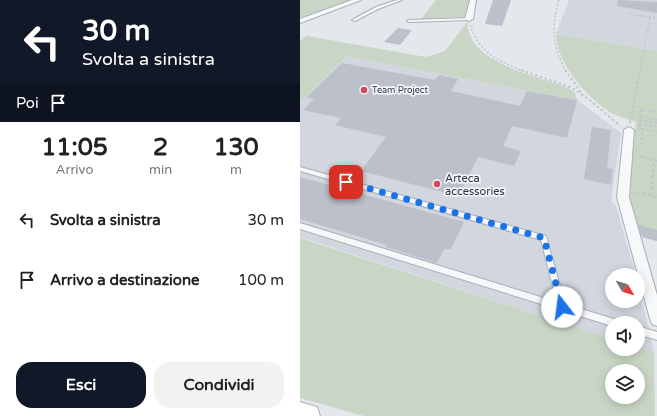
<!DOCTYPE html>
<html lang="it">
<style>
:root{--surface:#fff;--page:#f2f2f2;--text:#222;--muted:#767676;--accent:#111827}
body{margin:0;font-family:"Varela Round",sans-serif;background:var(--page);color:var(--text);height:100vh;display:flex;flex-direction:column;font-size:15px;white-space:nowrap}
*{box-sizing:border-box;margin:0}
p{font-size:13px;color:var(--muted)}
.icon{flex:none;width:22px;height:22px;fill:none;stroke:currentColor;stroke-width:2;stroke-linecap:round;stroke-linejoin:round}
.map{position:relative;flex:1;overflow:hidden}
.panel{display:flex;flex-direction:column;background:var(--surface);width:300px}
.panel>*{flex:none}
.hud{background:#111827;color:#fff;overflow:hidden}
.needle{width:26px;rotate:128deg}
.controls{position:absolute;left:305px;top:268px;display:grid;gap:8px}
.controls a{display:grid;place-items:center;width:40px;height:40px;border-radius:50%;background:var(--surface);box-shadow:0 2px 10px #0003;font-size:20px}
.pin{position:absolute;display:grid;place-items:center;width:34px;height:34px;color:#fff;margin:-17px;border-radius:8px;box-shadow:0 2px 6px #0006}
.me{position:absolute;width:44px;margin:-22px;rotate:345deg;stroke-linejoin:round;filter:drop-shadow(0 0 3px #0008)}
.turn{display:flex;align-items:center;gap:14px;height:84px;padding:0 16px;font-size:18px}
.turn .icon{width:52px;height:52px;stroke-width:2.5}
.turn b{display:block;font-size:28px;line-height:34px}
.then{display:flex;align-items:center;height:38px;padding:0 16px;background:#0003;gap:8px;font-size:15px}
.eta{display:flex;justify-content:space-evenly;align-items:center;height:68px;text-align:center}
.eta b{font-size:24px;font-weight:700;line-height:28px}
.button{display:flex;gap:8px;margin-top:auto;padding:8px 16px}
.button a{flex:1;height:46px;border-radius:16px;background:var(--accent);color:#fff;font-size:16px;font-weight:700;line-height:46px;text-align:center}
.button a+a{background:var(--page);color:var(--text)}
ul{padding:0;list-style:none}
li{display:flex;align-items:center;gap:12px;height:60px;padding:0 16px}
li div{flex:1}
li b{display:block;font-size:15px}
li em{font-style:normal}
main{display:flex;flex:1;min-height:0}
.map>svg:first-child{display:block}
.built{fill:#d2d6de}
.green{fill:#c9d6c5;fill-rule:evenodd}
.building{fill:#bbc0ca}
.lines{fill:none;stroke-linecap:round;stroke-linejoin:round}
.service-casing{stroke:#a9aeb7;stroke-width:2}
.minor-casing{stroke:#a9aeb7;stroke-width:2}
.secondary-casing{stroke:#a9aeb7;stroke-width:2}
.path-far2{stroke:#c2c5cb;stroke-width:1.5;stroke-dasharray:2 2;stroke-linecap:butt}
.path-far1{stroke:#c2c5cb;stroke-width:2;stroke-dasharray:2.5 2.5;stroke-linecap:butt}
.path{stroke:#c2c5cb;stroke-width:2.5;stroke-dasharray:3 3;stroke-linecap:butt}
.service{fill:#f7f8fa;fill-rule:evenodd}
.minor{fill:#f7f8fa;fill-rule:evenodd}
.secondary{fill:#fff;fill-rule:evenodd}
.route{stroke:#1a73e8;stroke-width:7;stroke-dasharray:0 12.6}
.poi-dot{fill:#d1495b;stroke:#f4f6f9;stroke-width:1.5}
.labels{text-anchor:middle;stroke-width:3.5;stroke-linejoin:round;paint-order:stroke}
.far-poi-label{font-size:9px;fill:#2b3445;stroke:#f4f6f9;text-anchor:start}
.poi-label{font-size:11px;fill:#2b3445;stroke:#f4f6f9;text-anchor:start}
</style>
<main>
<section class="panel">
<div class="hud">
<div class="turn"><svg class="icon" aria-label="left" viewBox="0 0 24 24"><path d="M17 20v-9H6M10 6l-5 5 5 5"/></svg><div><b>30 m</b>Svolta a sinistra</div></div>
<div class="then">Poi<svg class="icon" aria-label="arrive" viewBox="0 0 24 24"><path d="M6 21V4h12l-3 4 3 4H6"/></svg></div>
</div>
<div class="eta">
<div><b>11:05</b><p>Arrivo</p></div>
<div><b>2</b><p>min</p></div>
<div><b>130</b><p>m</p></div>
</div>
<ul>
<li><svg class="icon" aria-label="left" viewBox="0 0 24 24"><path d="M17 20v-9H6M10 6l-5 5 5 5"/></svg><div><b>Svolta a sinistra</b></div><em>30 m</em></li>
<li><svg class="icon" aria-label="arrive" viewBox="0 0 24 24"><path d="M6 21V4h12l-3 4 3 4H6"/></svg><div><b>Arrivo a destinazione</b></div><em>100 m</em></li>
</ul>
<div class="button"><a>Esci</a><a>Condividi</a></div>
</section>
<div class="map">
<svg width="357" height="416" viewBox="0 0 357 416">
<rect width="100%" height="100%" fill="#e4e7ec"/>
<g class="built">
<polygon points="269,0 357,0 357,51 256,34"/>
<polygon points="47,56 277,100 321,133 311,201 316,206 336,275 312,275 312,301 338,301 338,284 354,352 338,347 338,323 312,323 312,339 0,237 0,102"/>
</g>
<g class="green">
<polygon points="0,0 53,0 0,18"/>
<polygon points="136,0 170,0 166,15 162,17 121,19"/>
<path d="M167 22C169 65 236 74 268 88L275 93 277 100 47 56 0 102V41L7 36 126 57 145 51Z"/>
<path d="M256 34 357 51V241L342 237 328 196 336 122C327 119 317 116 310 112 287 98 256 62 256 34Z"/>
<path d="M0 238 312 339V349H338V347L354 352 355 416H64L0 398ZM312 371H338V397H312Z"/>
</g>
<g class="building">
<polygon points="193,0 211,0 202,26 185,24"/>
<polygon points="318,0 357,2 357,13 317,6"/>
<polygon points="98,28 112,30 100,45 84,42"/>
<polygon points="42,63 135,80 139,75 158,79 151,91 220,106 227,91 277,100 267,138 212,126 203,146 221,151 214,166 178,157 158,196 61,171 86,137 35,125 41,118 3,110 14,99 7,97"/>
<polygon points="292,127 311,130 307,168 313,169 311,185 284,179"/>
<polygon points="0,177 164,222 151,249 144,249 137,263 86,247 87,245 0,219"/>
<polygon points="338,225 357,230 357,241 342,237"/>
</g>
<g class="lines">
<g class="service-casing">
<g id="service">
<polygon points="97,0 102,0 78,9 55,21 52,20 76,7"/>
<polygon points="169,18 170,18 170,20 109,22 107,21 109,20"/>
<polygon points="0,167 246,236 265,304 314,319 317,320 318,323 312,323 312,326 0,229 0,223 257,302 241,240 0,171"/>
<polygon points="338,326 357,332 357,340 338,334"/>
</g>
</g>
<g class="minor-casing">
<g id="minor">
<polygon points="52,0 61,0 0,23 0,19"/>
<polygon points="170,0 176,0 173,19 169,21 165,19"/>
<polygon points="329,127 334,130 329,197 357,295 357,326 352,324 350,319 317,197 324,130"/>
</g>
</g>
<g class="secondary-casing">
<polygon id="secondary" points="0,402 17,407 20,416 0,416"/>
</g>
<g class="path-far2">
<path d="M259 0C251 26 252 47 266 71"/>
<polyline points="0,1 4,0"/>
<polyline points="329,14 357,18"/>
<path d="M170 25C180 53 197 61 224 71"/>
<polyline points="340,71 350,17"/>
</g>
<g class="path-far1">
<polyline points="221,70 272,88 291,101 320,126"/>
<polyline points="265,70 283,95"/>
<polyline points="340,116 357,120"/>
<polyline points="340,120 357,123"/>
<polyline points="330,123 340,70"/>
<polyline points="339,124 357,127"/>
<polyline points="343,129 339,128 341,109 357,112"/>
<polyline points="341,145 343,129 357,132"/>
<polyline points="340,156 353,160"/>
</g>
<g class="path">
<polyline points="349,159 357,161"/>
<polyline points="336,192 357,197"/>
<polyline points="351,196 354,161"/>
</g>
<use href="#service" class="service"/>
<use href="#minor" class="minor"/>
<use href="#secondary" class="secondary"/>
</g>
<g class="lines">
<polyline class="route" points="46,182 244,238 262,307"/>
</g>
<g class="poi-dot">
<circle cx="64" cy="90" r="4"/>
<circle cx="137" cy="184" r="4"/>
</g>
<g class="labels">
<g class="far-poi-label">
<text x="72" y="93">Team Project</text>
</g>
<g class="poi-label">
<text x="145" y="182">Arteca<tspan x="145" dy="13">accessories</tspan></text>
</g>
</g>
</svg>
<div class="controls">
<a><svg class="needle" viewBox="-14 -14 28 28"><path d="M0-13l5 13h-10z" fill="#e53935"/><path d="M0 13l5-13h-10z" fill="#767676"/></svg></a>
<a><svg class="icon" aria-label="sound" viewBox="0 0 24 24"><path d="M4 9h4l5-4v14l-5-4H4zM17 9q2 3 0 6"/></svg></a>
<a><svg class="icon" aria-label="layers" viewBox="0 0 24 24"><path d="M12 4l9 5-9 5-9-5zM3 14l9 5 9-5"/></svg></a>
</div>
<div class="pin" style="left:46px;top:182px;background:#d93025"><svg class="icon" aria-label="arrive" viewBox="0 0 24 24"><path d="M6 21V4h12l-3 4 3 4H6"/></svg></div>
<svg class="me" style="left:262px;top:307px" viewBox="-20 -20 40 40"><circle r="19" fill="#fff"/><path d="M0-13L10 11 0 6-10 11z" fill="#1a73e8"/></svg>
</div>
</main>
